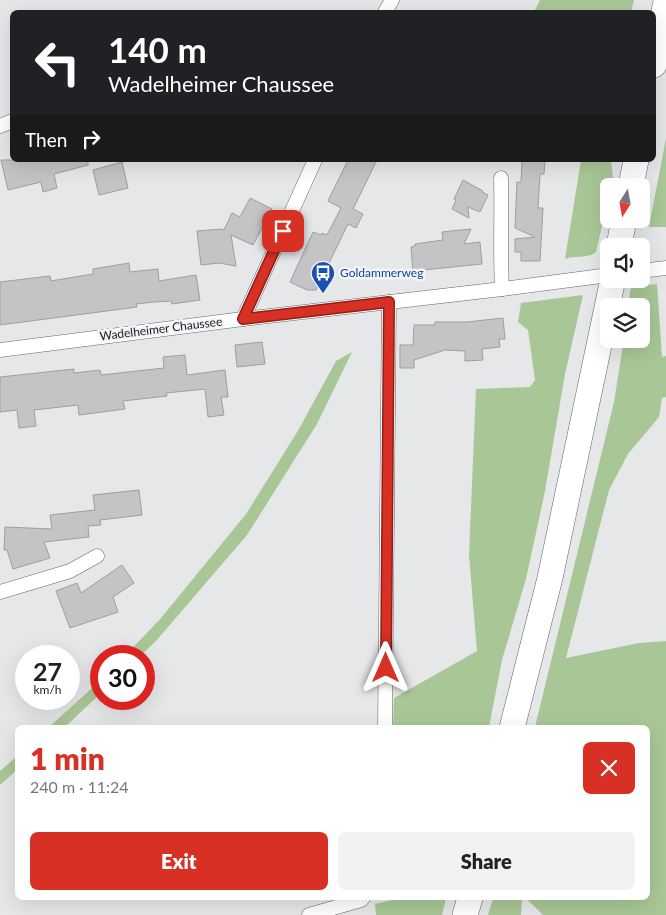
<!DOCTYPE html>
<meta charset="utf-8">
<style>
:root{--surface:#fff;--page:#f2f2f2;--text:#222;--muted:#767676;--accent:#d93025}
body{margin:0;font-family:Lato,sans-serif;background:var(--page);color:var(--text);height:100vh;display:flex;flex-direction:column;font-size:19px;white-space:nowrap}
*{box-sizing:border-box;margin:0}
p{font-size:16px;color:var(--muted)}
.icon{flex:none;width:28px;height:28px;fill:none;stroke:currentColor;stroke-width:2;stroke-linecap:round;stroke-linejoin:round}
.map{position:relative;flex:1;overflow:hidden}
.sheet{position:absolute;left:15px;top:725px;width:635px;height:175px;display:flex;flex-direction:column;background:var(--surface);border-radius:8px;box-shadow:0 5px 20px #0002}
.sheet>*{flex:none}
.top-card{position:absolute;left:10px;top:10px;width:646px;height:152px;border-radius:8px;box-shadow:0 5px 20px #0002;background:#202124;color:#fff;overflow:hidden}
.needle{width:32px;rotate:191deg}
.tools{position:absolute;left:600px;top:178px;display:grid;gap:10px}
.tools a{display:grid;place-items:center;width:50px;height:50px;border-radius:8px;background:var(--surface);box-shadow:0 5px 20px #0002;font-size:25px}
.speed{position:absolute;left:15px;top:645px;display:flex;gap:10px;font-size:25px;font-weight:700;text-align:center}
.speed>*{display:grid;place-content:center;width:65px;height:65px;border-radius:50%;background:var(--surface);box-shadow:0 5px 20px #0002;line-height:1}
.speed small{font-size:12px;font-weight:400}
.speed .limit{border:8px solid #d22;background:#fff;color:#111}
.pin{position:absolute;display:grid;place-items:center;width:42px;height:42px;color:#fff;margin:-21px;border-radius:10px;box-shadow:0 2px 8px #0006}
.me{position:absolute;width:55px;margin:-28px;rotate:0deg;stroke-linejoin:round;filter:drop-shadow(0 0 4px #0008)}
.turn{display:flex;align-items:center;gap:18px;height:105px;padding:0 15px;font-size:22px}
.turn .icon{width:65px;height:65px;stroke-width:2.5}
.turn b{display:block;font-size:35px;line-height:42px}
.then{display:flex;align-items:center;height:48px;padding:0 15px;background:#0003;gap:10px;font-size:19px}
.round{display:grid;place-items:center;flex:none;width:52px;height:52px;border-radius:8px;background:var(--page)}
.overview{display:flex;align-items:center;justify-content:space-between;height:85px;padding:0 15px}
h1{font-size:30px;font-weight:800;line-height:38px;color:var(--accent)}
.cta{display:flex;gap:10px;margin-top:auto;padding:10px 15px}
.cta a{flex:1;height:58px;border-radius:8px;background:var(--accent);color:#fff;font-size:20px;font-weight:800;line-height:58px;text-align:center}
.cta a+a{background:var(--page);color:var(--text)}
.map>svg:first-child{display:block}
.green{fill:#a9c796}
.building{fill:#c4c3c5;stroke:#9f9da0}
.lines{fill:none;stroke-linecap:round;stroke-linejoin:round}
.street-casing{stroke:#646567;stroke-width:15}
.highway-casing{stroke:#646567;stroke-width:26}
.street{stroke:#fff;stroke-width:14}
.highway{stroke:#fff;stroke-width:25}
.route-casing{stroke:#8d1f18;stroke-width:12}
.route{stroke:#d93025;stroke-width:9}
.labels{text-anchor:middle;stroke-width:5;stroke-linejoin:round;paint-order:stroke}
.transit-label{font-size:12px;fill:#164399;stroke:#f2f4f7;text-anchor:start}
.street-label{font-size:12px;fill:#191a1b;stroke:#f2f4f7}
</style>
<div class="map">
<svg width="666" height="915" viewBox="0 0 666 915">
<rect width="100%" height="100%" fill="#e5e7e9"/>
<g class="green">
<polygon points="540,0 634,0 631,12 534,12"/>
<polygon points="666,138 666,227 649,227"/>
<path d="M581 160H611L613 177 611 186H609V196L596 252C588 259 574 255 565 259Z"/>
<polygon points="657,284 662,357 666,356 666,397 662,398 659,417 628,454 609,490 566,658 639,643 666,641 666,915 543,915 529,901 524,898 648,898 648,728 535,727 614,402 624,339 641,339 641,306 628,306 631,287"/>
<polygon points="583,295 565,374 545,491 526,579 502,660 489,727 393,727 394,698 477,651 469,555 476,389 530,387 535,380 528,330 518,322 521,303"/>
<polygon points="352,352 317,424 247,535 156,641 140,656 125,656 161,618 246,514 299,429 336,361"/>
<polygon points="101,680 101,693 65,727 49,727"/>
<polygon points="17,756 17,770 0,785 0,771"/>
<polygon points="400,898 446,898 442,915 376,915 375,904"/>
<polygon points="493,898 522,898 521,915 488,915"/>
</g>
<g class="building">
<polygon points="1,160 88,160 88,165 54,174 57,188 43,192 41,182 8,190"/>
<polygon points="348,160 377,160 353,209 363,214 356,228 348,224 316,290 307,290 290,282 313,232 321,235 322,233 327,235 341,208 328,201"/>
<polygon points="522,160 545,160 544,174 540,174 538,208 543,208 540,261 521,261 521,252 515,252 515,239 535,237 515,228 517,182 521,182"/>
<polygon points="122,162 128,188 99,195 93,170"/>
<polygon points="463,180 483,191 482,192 488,195 480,212 468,207 469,218 452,209 456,200 454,199"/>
<polygon points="250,198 272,209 253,245 231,235 236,266 219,263 201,265 197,231 221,229 224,230 232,213 240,217"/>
<polygon points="471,229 464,244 480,242 482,264 413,271 411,247 415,246 415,244 443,240 442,232"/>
<polygon points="129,263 130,272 158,269 159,281 196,275 200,300 172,304 171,301 154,302 136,304 137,307 0,325 0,282 50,276 51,281 93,274 93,269"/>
<polygon points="503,318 505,339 499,339 500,347 482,349 483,360 465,361 465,351 445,350 414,360 414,368 400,368 400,345 413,345 414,325 435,325 435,322 467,322"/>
<polygon points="262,342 265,364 237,367 235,345"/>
<polygon points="185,355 187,375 225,370 228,397 221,397 224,415 208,417 205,389 166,393 167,396 123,401 125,409 79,415 78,405 34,410 36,426 19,428 17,410 0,412 0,377 74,369 74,373 100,370 101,375 164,368 163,357"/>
<polygon points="139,490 142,515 100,520 101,525 88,526 89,537 44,542 50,558 13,569 7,550 4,550 5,527 52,529 50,515 95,510 93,495"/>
<polygon points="122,565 134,583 113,597 118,612 70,628 56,591 77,583 81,593"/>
</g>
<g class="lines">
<g class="street-casing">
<g id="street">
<polyline points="385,12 392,0"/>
<polyline points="0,126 12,121"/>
<path d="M501 178C502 215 500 252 502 289"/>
<polyline points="641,271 666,268"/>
<polyline points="243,319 315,160"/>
<polyline points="0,350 243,319 502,289 609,275"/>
<polyline points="0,592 70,571 97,556"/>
<polyline points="385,728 389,302"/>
<polyline points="309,915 361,900 363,898"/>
</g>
</g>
<g class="highway-casing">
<g id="highway">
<polyline points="654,65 666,1"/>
<polyline points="631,186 636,160"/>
<polyline points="619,246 624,219"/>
<polyline points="512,728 550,578 613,279"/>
<polyline points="465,915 470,898"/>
</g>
</g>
<use href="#street" class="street"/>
<use href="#highway" class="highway"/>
</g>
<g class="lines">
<g class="route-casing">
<polyline id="route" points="283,231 243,319 389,302 386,668"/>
</g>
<use href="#route" class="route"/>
</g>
<defs>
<g id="bus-pin" transform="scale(1.25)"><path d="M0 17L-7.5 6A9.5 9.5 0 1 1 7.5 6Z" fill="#1a4fb4" stroke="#f2f4f7"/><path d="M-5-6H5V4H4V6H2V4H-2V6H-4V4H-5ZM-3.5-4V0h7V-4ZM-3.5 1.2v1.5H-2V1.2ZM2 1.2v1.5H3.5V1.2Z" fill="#fff"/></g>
</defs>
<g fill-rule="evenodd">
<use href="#bus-pin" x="323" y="273"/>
</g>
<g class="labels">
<g class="transit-label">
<text x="340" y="277">Goldammerweg</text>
</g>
<g class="street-label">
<text transform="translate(161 329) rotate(-7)" y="4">Wadelheimer Chaussee</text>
</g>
</g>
</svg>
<div class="tools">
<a><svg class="needle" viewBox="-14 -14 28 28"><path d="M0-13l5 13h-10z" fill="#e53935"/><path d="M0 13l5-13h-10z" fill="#767676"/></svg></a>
<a><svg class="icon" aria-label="sound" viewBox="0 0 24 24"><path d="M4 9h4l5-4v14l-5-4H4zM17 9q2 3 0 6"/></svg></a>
<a><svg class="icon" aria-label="layers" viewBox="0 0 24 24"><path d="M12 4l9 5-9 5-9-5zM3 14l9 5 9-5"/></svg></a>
</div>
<div class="speed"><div>27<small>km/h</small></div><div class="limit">30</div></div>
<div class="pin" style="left:283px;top:231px;background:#d93025"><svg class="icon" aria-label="arrive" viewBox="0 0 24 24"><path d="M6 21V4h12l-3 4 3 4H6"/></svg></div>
<svg class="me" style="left:386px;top:668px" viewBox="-20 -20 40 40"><path d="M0-17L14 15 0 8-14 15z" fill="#d93025" stroke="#fff" stroke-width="4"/></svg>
<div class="top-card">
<div class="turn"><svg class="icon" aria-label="left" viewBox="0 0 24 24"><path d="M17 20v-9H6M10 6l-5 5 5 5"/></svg><div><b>140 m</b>Wadelheimer Chaussee</div></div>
<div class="then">Then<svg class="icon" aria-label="right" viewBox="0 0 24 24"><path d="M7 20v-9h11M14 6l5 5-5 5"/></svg></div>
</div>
<section class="sheet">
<div class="overview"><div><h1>1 min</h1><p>240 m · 11:24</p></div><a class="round" style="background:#d93025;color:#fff"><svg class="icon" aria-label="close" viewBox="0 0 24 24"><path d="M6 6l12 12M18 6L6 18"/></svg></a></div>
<div class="cta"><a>Exit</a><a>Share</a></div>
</section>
</div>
